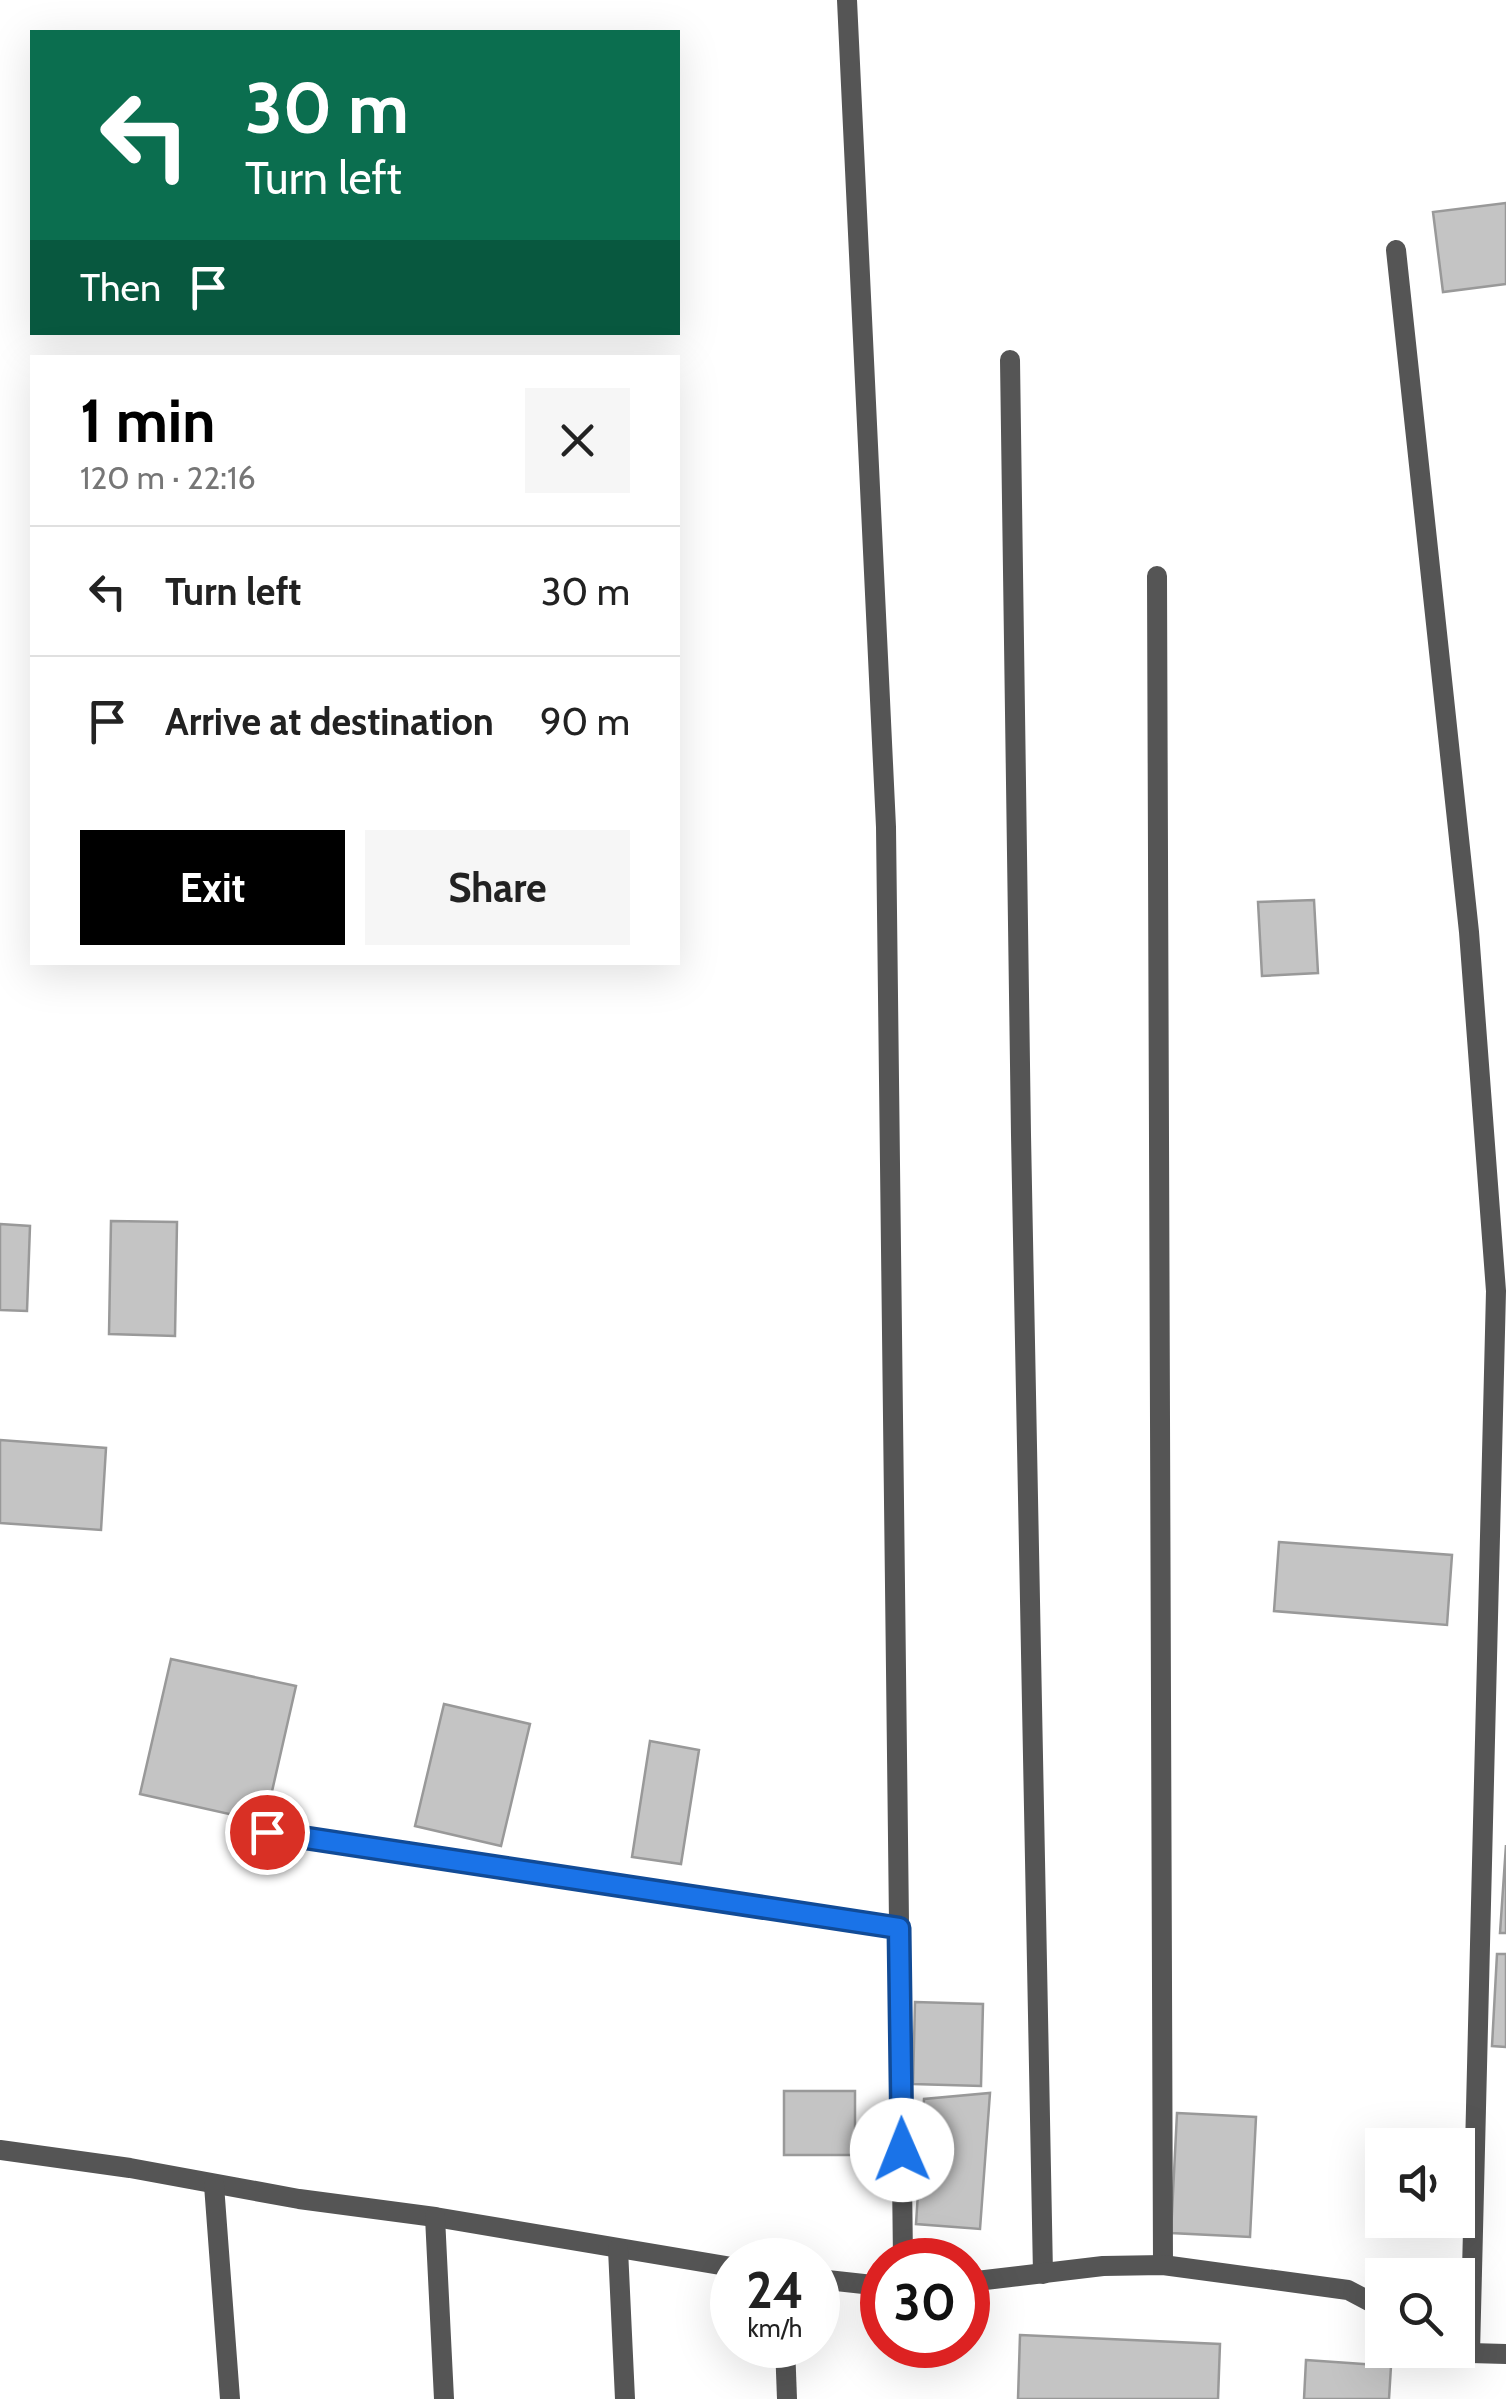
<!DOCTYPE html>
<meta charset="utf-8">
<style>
:root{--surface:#fff;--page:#f6f6f6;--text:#222;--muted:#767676;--line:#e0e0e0;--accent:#000}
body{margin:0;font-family:Cabin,sans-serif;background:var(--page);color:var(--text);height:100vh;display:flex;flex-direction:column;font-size:38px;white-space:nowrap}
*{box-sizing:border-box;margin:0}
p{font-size:32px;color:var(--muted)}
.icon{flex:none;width:55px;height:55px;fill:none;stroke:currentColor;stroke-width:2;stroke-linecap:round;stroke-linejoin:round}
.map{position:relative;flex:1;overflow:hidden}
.sheet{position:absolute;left:30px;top:355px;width:650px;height:610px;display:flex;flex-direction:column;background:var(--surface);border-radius:0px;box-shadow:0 10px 40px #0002}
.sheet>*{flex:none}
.banner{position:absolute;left:30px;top:30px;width:650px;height:305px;border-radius:0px;box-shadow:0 10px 40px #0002;background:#0b6e4f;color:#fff;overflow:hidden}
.fabs{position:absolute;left:1365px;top:2128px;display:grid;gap:20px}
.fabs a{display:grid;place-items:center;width:110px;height:110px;border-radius:0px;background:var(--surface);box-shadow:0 10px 40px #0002;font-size:50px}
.speed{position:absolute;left:710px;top:2238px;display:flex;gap:20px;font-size:50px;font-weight:700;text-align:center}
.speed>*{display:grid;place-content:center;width:130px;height:130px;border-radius:50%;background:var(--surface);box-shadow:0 10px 40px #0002;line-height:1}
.speed small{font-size:25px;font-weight:400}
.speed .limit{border:15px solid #d22;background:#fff;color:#111}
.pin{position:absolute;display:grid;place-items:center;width:85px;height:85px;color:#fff;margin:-42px;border:5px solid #fff;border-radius:50%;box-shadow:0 2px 10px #0007}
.me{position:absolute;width:110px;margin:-55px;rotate:359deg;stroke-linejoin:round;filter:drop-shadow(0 0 8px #0008)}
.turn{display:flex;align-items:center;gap:35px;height:210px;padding:0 50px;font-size:45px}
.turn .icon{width:130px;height:130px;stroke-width:2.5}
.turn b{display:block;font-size:70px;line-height:85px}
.then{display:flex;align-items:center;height:95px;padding:0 50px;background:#0003;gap:20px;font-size:38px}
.round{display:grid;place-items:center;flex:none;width:105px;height:105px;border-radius:0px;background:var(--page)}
.overview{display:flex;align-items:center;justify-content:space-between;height:170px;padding:0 50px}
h1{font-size:60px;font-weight:700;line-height:75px;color:var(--accent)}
.action{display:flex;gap:20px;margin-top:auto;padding:20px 50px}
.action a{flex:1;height:115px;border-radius:0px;background:var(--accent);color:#fff;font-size:40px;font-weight:700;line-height:115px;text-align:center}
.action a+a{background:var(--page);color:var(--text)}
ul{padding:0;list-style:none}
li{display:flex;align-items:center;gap:30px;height:130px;padding:0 50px;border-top:2px solid var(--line)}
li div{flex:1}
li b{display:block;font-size:38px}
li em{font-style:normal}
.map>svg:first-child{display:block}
.building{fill:#c4c4c4;stroke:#999;stroke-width:2.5}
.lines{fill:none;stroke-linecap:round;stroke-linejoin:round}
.street{stroke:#555;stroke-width:20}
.route-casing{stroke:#114b97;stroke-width:25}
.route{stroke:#1a73e8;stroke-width:18}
</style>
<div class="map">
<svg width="1506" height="2399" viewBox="0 0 1506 2399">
<rect width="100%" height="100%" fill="#fff"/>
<g class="building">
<polygon points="1506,203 1506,284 1443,292 1433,212"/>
<polygon points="1314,900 1318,973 1262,976 1258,902"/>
<polygon points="111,1221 177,1222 175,1336 109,1334"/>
<polygon points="0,1224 30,1226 27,1311 0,1310"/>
<polygon points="0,1440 106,1448 101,1530 0,1523"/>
<polygon points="1279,1542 1452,1555 1447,1625 1274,1611"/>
<polygon points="171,1659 296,1686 265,1822 140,1794"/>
<polygon points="444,1704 530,1724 501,1846 415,1826"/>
<polygon points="650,1741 699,1750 681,1864 632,1857"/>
<polygon points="1506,1845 1506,1933 1500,1933"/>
<polygon points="1497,1954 1506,1954 1506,2047 1492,2046"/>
<polygon points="915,2002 983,2004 981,2086 913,2084"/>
<rect x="784" y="2091" width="71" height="64"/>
<polygon points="990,2093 980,2229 916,2224 924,2099"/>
<polygon points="1177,2113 1256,2117 1250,2237 1171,2233"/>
<polygon points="1020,2335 1220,2344 1218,2399 1018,2399"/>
<polygon points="1306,2360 1391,2366 1389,2399 1304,2399"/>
</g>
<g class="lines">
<g class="street">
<polyline points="847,0 886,827 903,2260"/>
<polyline points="1396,250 1469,932 1496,1291 1470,2353"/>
<polyline points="1010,360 1021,1135 1043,2274"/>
<polyline points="1157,576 1163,2265"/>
<polyline points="267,1832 899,1928"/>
<polyline points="0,2150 130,2168 299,2199 435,2217 732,2267"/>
<polyline points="214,2185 230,2399"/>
<polyline points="435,2217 444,2399"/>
<polyline points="618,2249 625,2399"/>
<polyline points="818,2279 882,2286"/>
<polyline points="968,2282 1103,2266 1163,2265 1348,2290 1382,2308"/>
<polyline points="785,2345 787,2399"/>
<polyline points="1459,2347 1470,2353 1506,2354"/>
</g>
</g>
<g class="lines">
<g class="route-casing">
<polyline id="route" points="267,1832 899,1928 902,2150"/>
</g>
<use href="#route" class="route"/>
</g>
</svg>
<div class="fabs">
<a><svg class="icon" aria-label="sound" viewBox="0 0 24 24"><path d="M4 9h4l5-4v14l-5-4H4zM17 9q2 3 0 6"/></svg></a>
<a><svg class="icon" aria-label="search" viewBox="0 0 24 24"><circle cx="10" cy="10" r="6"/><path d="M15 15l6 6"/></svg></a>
</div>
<div class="speed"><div>24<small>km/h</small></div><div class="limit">30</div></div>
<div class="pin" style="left:267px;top:1832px;background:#d93025"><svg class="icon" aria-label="arrive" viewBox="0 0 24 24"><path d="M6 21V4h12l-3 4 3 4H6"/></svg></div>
<svg class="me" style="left:902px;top:2150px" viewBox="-20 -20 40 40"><circle r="19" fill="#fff"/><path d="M0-13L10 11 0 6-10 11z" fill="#1a73e8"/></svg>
<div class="banner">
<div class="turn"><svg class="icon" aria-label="left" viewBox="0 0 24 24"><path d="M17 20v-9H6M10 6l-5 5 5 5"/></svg><div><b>30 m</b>Turn left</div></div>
<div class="then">Then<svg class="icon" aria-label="arrive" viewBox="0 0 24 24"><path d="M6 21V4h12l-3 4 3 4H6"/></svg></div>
</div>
<section class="sheet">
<div class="overview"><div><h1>1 min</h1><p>120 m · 22:16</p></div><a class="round"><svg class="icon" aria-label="close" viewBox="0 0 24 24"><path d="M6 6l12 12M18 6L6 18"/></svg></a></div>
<ul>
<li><svg class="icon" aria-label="left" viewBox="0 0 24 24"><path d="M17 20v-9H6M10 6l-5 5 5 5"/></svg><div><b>Turn left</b></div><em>30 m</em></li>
<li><svg class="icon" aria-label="arrive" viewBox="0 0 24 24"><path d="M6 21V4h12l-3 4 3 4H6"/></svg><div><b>Arrive at destination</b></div><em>90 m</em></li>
</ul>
<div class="action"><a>Exit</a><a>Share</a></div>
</section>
</div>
